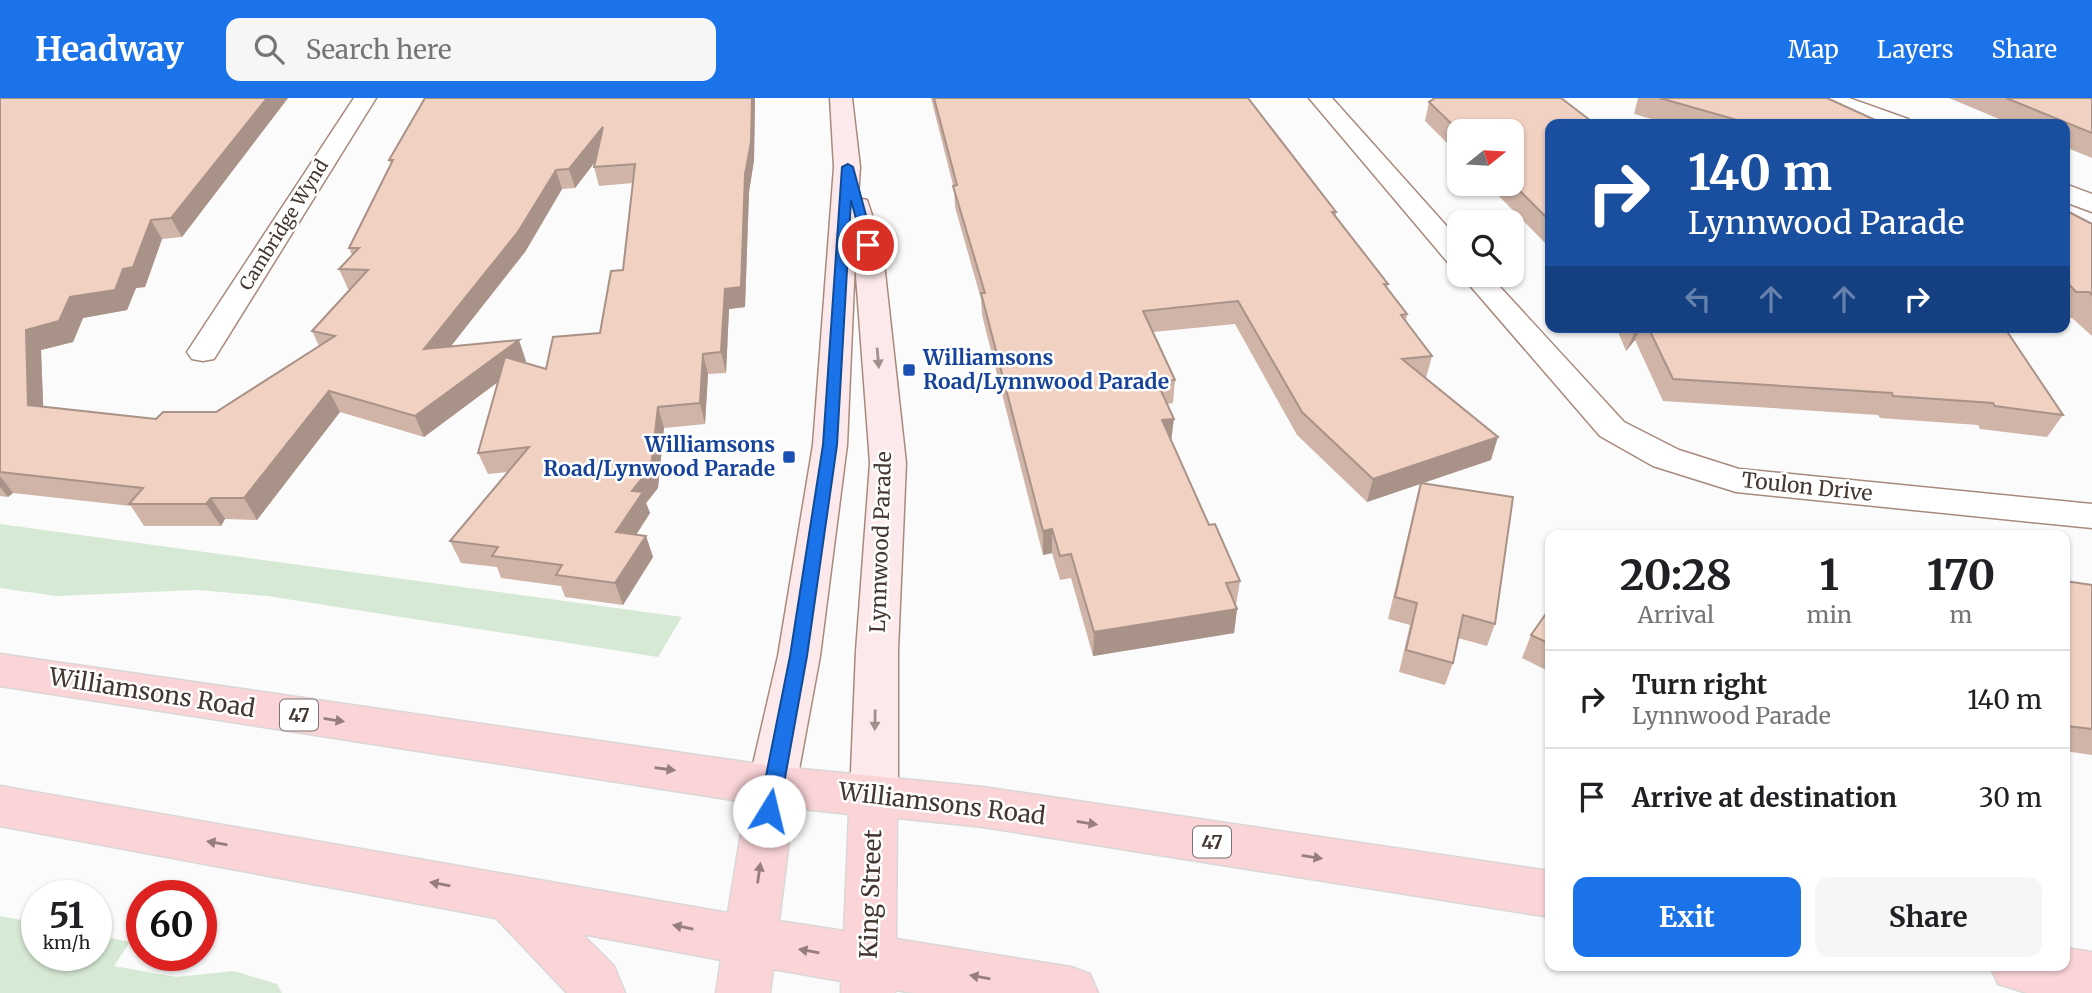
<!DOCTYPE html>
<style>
:root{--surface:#fff;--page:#f6f6f6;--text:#202124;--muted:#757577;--line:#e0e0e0;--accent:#1a73e8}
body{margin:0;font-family:Merriweather,serif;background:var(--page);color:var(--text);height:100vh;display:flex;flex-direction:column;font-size:26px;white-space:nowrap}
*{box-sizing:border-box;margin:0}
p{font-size:23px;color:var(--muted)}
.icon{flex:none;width:38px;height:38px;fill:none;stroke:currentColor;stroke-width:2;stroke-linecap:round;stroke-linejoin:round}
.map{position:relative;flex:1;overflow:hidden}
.panel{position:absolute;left:1545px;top:432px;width:525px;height:441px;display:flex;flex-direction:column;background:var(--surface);border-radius:14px;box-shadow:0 2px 5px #0004}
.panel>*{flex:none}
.top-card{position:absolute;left:1545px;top:21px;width:525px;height:214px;border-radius:14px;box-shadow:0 2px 5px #0004;background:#1a4fa0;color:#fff;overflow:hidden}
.needle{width:46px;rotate:72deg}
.buttons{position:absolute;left:1447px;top:21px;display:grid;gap:14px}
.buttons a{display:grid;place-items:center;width:77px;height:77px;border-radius:14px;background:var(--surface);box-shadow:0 2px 5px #0004;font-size:35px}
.speed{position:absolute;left:21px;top:782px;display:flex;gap:14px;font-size:35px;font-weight:700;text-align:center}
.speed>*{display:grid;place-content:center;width:91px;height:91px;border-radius:50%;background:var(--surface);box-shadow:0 2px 5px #0004;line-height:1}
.speed small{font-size:18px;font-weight:400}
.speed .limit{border:10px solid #d22;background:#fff;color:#111}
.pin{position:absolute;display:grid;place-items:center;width:60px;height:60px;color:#fff;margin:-30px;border:4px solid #fff;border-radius:50%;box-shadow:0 2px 7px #0007}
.me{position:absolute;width:77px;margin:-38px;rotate:9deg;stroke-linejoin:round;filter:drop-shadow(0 0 5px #0008)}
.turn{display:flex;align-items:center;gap:24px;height:147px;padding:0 28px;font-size:32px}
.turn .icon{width:91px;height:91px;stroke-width:2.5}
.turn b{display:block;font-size:49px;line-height:60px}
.lanes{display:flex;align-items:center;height:66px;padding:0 28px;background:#0003;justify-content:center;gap:35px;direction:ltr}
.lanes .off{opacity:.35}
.eta{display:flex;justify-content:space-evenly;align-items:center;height:119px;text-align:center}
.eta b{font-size:42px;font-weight:700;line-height:49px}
.primary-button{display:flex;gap:14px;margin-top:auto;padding:14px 28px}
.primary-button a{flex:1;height:80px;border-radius:14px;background:var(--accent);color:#fff;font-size:28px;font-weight:700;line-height:80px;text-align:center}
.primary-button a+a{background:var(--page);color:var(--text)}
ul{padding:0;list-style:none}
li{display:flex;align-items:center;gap:21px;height:98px;padding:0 28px;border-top:2px solid var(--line)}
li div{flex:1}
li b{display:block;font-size:26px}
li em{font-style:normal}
header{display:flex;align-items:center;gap:42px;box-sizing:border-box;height:98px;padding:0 35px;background:var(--accent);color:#fff}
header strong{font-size:33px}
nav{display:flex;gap:38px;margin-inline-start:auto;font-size:24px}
.search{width:490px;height:63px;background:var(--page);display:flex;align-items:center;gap:18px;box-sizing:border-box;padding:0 24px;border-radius:14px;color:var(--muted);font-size:26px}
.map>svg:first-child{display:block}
.green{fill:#d6e9d4}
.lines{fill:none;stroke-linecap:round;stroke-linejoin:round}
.minor-casing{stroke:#a78a7c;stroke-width:3}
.secondary-casing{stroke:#a78a7c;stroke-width:3}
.primary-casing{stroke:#dad7d6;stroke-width:3}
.minor{fill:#fff;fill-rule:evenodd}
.secondary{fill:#fce9eb;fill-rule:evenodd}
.primary{fill:#fad4d7;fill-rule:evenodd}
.wall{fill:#cfb4a7;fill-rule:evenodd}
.shaded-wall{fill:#a99288}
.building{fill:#f1d1c2;stroke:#a99288;stroke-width:2}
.oneway{fill:#a0908e}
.oneway2{fill:#967e7c}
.route{fill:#1a73e8;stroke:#114b97;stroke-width:2}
.transit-dot{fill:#1a4fb4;stroke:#fff;stroke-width:2.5}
.labels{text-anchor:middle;stroke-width:5;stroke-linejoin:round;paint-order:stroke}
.far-street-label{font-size:18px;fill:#443731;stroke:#fff}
.shield{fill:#fff;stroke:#7c736f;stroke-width:2}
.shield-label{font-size:19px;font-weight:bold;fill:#443731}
.transit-label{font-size:21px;font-weight:bold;fill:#164399;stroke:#fff;text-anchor:start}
.street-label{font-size:21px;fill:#443731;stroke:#fff}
.near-street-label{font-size:24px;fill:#443731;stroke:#fff}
</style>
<header>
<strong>Headway</strong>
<div class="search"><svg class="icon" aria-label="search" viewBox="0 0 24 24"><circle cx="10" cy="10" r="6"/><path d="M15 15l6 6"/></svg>Search here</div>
<nav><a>Map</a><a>Layers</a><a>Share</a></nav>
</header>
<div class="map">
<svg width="2092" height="895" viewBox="0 0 2092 895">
<rect width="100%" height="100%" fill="#fbfbfb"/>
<g class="green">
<polygon points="0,426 682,519 658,559 267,498 197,492 56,498 0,490"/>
<polygon points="0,818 37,825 37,858 96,858 96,837 130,844 114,868 176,879 234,873 277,886 282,895 0,895"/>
</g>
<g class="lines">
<g class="minor-casing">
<g id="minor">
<polygon points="354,0 376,0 214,261 203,263 192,261 187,254"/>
<polygon points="1309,0 1332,0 1460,143 1460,169 1450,167"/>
<polygon points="1817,0 1849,0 1908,21 1912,26 1879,26 1820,5"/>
<polygon points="2065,86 2092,96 2092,114 2065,104"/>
<polygon points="1460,176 1489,177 1624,324 1679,352 1739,371 2092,406 2092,430 1736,394 1653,368 1600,338"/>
</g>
</g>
<g class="secondary-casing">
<polygon id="secondary" points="830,0 852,0 860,69 858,100 867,102 882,147 906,365 898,553 898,697 891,711 874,717 857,711 850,697 856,553 870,365 855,164 847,347 820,558 796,688 789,702 772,708 755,702 748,688 778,558 813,347 834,69"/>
</g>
<g class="primary-casing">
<g id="primary">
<path d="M0 556 772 668 983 689 1550 773V819L983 729 897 720 896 841 1071 869 1090 876 1098 895H914L895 892V895H841V883L773 871 770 895H716L721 862 582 836 614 868 625 895H567L496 820 0 728V688L728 815 746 704 0 588ZM793 710 849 716 844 833 779 823Z"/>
<polygon points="2065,850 2092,854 2092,895 2027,895 1998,886 1990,868 2065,868"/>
</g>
</g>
<use href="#minor" class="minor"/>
<use href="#secondary" class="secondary"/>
<use href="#primary" class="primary"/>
</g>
<g class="wall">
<path d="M0 0H288L182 139 162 141 145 189 136 190 127 212 83 220 73 244 41 252 43 309 156 321 216 314 319 248 312 233 350 191H348L339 171 352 157 349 150 391 67 389 62 425 0H755L754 62 749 94 745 209 729 211 726 275 708 276 705 326 664 330 658 390 646 405 650 415 636 436 646 438 653 459 623 507 565 499 561 488 501 480 497 469 461 465 450 443 508 374 488 376 478 355 498 284 424 339 340 314 257 422 225 421 221 428H144L131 408 13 395 8 399 0 398ZM595 64 594 69 599 88 633 85 623 172 600 235 546 271 524 265 526 263 451 248 525 154 562 91 575 90Z"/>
<polygon points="931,0 1248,0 1336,114 1336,118 1388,186 1387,190 1407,216 1406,223 1432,258 1426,280 1491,362 1423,385 1495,526 1487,548 1458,540 1453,565 1445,587 1399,574 1410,527 1388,521 1415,407 1420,386 1367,404 1297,337 1235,226 1153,234 1175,282 1173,305 1167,306 1171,344 1209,427 1240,483 1236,507 1237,511 1234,535 1093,558 1071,480 1060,482 1052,455 1043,457 982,217 981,201 955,109 954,91"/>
<polygon points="1638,0 1827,0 1884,26 1669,26 1634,16"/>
<polygon points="1949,0 2092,0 2092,60 2065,49 2065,26 2011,26"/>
<polygon points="1429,4 1550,26 1550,150 1487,86 1512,86 1460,33 1460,58 1425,23"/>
<polygon points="2065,112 2092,126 2092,238 2072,220 2065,220"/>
<polygon points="1616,229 2004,229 2063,317 2047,339 1980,331 1978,327 1880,320 1878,317 1663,303 1635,242 1626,253"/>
<polygon points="2065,483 2092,487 2092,657 2065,653"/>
<polygon points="1550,510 1550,574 1522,560 1531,537"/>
</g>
<g class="shaded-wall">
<polygon points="267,0 288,0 182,139 171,120"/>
<polygon points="752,0 755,0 754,62 749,94 745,209 729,211 726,275 721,254 725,191"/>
<polygon points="603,29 608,47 575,90 569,71"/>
<polygon points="556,72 562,91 525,154 433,271 424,251"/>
<polygon points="151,122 162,141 145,189 136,190 127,212 83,220 73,244 41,252 44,328 28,307 26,232 70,199 123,171"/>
<polygon points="1637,229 1641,229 1635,242 1626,253"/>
<polygon points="519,242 526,263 424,339 415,318"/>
<polygon points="703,256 708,276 705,326 700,305"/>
<polygon points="329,293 340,314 257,422 244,400"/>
<polygon points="658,309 664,330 658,390 646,405 650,415 624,456 616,434 632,393"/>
<polygon points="1174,321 1171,344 1162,322"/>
<polygon points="1498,339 1491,362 1367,404 1373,381"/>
<polygon points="0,378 13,395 8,399 0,389"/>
<polygon points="211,400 225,421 221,428 206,406"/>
<polygon points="1052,431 1052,455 1043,457 1043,433"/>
<polygon points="646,438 653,459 623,507 615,485"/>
<polygon points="1237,511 1234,535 1093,558 1094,534"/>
</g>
<g class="building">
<polygon points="0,0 267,0 171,120 151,122 133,169 123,171 115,192 70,199 59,223 26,232 28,307 156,321 163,314 216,314 335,238 312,233 368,172 339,171 359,150 349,150 393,62 389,62 425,0 752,0 751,44 745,76 741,189 725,191 721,254 703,256 700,305 658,309 651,369 632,393 643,394 616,434 646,438 615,485 556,477 562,467 492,458 498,449 450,443 529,349 478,355 505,259 546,271 553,239 600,235 611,173 623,172 635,66 594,69 603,29 569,71 556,72 518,134 424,251 519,242 415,318 329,293 244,400 211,400 206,406 129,406 143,390 0,374"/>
<polygon points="934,0 1248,0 1336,114 1332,114 1388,186 1384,186 1407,216 1401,217 1432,258 1402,261 1498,339 1373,381 1302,314 1238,203 1143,213 1175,282 1157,284 1174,321 1162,322 1209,427 1215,426 1240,483 1226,485 1237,511 1094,534 1071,456 1060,458 1052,431 1043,433 981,195 985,195 953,88 957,87"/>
<polygon points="1435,0 1561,0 1595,26 1550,26 1550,123 1512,85 1512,33 1460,34 1429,4"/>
<polygon points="1660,0 1827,0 1884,26 1751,26"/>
<polygon points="2006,0 2092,0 2092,35"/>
<polygon points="2065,112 2092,126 2092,197 2089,194 2076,194 2065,182"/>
<polygon points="1648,229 2004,229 2063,317 1995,308 1993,305 1893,298 1892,295 1673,281"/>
<polygon points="1421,385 1513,399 1495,526 1463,517 1453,565 1406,552 1417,505 1395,499"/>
<polygon points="2065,483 2092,487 2092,631 2067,628 2065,624"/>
<polygon points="1550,510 1550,546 1531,537"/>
</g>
<defs><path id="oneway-solid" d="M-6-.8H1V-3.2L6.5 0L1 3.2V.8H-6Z" transform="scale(1.75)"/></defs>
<g class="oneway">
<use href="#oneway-solid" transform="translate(878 260) rotate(85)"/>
<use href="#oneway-solid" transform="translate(875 622) rotate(91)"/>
</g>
<g class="oneway2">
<use href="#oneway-solid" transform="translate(334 622) rotate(9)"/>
<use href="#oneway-solid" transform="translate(665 671) rotate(8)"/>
<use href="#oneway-solid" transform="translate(1087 725) rotate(9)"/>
<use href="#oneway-solid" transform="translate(217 745) rotate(-170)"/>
<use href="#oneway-solid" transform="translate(1312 759) rotate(9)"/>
<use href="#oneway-solid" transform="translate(759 775) rotate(-82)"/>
<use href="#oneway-solid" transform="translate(440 786) rotate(-170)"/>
<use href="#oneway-solid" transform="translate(683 829) rotate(-169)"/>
<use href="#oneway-solid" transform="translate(809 853) rotate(-170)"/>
<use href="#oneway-solid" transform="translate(980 879) rotate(-170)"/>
</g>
<polygon class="route" points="848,66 853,69 874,147 868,151 863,147 851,102 837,347 807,558 779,713 776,719 769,722 762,719 759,713 790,558 823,347 842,69"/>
<g class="transit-dot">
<rect x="902" y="265" width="14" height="14" rx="3.5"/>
<rect x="782" y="352" width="14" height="14" rx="3.5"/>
</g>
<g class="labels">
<g class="far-street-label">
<text transform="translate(284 127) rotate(-58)" y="6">Cambridge Wynd</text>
</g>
<g class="shield">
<rect x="280" y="601.5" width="38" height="31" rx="5"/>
<rect x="1193" y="728.5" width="38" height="31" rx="5"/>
</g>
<g class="shield-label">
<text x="299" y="624">47</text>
<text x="1212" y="751">47</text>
</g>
<g class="transit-label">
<text x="923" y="267">Williamsons<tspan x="923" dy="24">Road/Lynnwood Parade</tspan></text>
<text x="775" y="354" text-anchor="end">Williamsons<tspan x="775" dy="24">Road/Lynwood Parade</tspan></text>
</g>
<g class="street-label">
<text transform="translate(1807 389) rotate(6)" y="7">Toulon Drive</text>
<text transform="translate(881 444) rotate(-88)" y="7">Lynnwood Parade</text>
</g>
<g class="near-street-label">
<text transform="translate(152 595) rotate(9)" y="8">Williamsons Road</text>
<text transform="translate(942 706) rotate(7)" y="8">Williamsons Road</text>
<text transform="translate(871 796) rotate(-88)" y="8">King Street</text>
</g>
</g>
</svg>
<div class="buttons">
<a><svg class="needle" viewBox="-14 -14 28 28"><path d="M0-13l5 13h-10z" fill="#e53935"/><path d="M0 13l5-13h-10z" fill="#757577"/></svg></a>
<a><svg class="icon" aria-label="search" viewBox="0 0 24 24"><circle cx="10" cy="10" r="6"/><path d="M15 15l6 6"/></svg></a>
</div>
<div class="speed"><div>51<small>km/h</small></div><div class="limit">60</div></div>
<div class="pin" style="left:868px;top:147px;background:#d93025"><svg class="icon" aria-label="arrive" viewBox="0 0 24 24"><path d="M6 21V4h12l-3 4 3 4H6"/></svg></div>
<svg class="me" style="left:769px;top:713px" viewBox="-20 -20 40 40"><circle r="19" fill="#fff"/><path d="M0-13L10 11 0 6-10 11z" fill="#1a73e8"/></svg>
<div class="top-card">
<div class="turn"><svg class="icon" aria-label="right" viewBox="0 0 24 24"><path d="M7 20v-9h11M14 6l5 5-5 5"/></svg><div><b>140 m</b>Lynnwood Parade</div></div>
<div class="lanes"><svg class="icon off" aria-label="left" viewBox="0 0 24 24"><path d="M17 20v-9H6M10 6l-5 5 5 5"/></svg><svg class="icon off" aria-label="ahead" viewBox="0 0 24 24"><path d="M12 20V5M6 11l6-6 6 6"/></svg><svg class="icon off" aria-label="ahead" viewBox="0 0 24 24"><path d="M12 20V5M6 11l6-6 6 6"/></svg><svg class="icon" aria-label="right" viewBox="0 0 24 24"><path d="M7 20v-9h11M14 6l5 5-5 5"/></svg></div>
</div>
<section class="panel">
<div class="eta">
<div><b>20:28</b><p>Arrival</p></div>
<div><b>1</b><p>min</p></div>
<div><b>170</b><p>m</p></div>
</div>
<ul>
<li><svg class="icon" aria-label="right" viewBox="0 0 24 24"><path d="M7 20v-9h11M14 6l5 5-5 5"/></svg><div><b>Turn right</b><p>Lynnwood Parade</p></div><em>140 m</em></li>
<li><svg class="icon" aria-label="arrive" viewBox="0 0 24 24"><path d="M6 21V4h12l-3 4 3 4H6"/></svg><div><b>Arrive at destination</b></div><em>30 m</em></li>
</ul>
<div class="primary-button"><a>Exit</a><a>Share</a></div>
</section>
</div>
